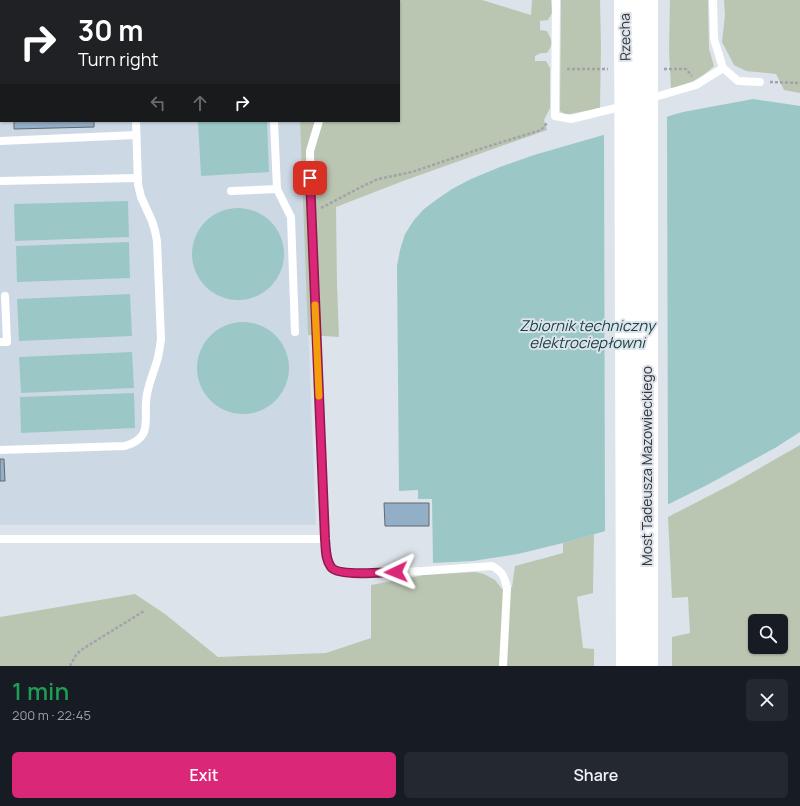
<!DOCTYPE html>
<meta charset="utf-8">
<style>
:root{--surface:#171b24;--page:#242831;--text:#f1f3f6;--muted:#9ea1a6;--accent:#db2777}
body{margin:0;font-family:Manrope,sans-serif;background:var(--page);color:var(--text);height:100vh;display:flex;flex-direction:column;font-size:15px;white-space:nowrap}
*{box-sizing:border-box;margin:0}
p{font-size:13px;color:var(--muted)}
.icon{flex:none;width:22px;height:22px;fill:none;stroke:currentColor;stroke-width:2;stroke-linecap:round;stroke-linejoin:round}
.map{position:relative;height:666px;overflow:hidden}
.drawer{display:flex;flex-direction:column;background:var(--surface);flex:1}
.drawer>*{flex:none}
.guide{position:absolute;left:0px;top:0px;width:400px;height:122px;box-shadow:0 1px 3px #0004;background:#202124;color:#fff;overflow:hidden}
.fabs{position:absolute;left:748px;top:614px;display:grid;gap:8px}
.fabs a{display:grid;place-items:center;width:40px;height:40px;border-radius:6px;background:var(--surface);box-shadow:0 1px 3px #0004;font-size:20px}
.pin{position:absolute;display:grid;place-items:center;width:34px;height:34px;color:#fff;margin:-17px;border-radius:8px;box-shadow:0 2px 6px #0006}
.me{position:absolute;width:44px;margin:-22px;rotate:268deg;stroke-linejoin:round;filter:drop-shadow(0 0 3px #0008)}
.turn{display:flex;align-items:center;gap:14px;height:84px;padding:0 12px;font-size:18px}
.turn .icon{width:52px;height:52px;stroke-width:2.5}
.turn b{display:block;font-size:28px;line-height:34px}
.lanes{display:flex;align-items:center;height:38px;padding:0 12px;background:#0003;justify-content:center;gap:20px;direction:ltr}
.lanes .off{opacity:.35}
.round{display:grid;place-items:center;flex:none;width:42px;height:42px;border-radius:6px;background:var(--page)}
.overview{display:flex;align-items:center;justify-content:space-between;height:68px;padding:0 12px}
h1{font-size:24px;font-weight:600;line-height:30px;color:#1e9e55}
.button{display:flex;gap:8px;margin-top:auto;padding:8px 12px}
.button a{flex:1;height:46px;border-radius:6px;background:var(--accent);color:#fff;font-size:16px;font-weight:600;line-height:46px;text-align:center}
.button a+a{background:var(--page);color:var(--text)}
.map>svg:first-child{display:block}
.built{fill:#ccd9e5}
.green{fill:#bbc6b2;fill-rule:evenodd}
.water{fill:#9bc8c7}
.pier{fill:#dce3ea}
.building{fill:#93aec7;stroke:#62686e}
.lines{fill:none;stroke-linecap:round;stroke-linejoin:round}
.path{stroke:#9fa4aa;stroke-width:2.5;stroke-dasharray:3 2;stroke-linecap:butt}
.service{stroke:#fff;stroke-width:8}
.secondary{stroke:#fff;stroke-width:22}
.route-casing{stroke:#8e194d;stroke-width:10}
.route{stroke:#db2777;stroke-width:7}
.slow{stroke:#f59e0b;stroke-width:7}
.labels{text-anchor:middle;stroke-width:4;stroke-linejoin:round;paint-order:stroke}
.street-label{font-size:14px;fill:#333639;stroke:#dce3ea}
.water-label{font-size:15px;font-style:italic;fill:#184242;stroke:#dce3ea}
</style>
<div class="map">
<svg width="800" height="666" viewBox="0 0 800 666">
<rect width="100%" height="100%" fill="#dce3ea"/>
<polygon class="built" points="0,0 325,0 325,1 1,1 1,121 300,121 316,525 0,525"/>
<g class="green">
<path d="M325 0H482L531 15 532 0H551L552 13 548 20 540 21V30L547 31C552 41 554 43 547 53H541L535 56V61H546L550 68V108L544 120 547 130 403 181 336 207 337 284 339 337 308 335 300 121H399V1H325Z"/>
<polygon points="561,0 600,0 601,47 600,108 565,115 560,111"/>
<path d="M670 0H708L709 49 714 66C699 80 690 83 671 89L669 50Z"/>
<polygon points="724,0 800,0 800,93 784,90 776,74 746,71 734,65 722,42 725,15"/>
<path d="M800 445V666H672V637L690 633 688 597 672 598 668 517 732 484ZM755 621H781V647H755Z"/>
<polygon points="594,534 593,593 577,597 583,648 594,649 594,666 0,666 0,617 135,594 165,614 218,657 326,653 371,638 371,585 424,575 475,572 484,574 495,580 502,589 512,587 515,566 563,553 563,543"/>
</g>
<g class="water">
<polygon points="753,99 800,106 800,432 775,448 707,485 645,516 609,530 563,543 518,554 473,561 433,563 432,499 418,499 418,490 399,491 397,266 400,250 405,234 414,220 424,209 436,200 452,189 471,179 500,167 534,155 683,112"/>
<polygon points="198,121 267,121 269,172 201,176"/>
<polygon points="128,201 129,237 15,241 14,204"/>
<circle cx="238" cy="254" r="46"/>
<polygon points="129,242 130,278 17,282 16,246"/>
<polygon points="130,294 132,336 19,341 17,299"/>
<circle cx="243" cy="368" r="46"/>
<polygon points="132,352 134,388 21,393 19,357"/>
<polygon points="134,393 135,428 21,433 20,397"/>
</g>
<polygon class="pier" points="667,114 668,506 645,517 605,533 604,133"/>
<g class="building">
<rect x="19" y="0" width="29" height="1"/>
<polygon points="14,121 94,121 94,127 14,129"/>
<polygon points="0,459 4,459 5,481 0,481"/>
<polygon points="384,503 429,503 429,526 385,526"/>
</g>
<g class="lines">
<g class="path">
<polyline points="567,69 608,69"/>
<polyline points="664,69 686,69 692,76"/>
<polyline points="770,82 800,83"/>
<polyline points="321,208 363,186 378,179 412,172 483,148 541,130 547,123"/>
<polyline points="70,666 76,655 81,650 144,611"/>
</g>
<g class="service">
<polyline points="132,0 132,1"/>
<polyline points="275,0 275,1"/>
<polyline points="556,0 555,116 571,119 624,106"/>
<polyline points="713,0 714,39 723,68"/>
<polyline points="335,1 335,0"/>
<polyline points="648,99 696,85 723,68 738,81 760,82"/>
<polyline points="274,121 277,189 291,217 295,332"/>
<path d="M319 121 310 151 311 213 325 539 327 560 331 568 336 571 354 574 423 571 492 566C503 572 504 576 507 588L503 666"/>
<polyline points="0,141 136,135"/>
<polyline points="0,181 138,178"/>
<polyline points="231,191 277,189"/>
<polyline points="0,342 7,342 5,296"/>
<path d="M0 450 125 446C132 444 139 441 143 434 148 425 145 413 146 403 146 389 153 375 157 361 159 354 160 347 161 339L157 241 155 231 152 221 141 197 138 184 136 121"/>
<polyline points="0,539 325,539"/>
</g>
<g class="secondary">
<polyline points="625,0 627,666"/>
<polyline points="647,0 647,666"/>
</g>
</g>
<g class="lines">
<g class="route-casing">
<path id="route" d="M310 178 325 539C326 548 325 559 331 567 338 577 383 572 396 572"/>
</g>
<use href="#route" class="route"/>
<polyline class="slow" points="315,305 319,396"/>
</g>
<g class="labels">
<g class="street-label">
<text transform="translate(625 37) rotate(-91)" y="5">Rzecha</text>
<text transform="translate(647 466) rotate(-90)" y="5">Most Tadeusza Mazowieckiego</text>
</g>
<g class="water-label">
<text x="587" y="331">Zbiornik techniczny<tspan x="587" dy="17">elektrociepłowni</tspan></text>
</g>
</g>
</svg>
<div class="fabs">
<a><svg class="icon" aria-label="search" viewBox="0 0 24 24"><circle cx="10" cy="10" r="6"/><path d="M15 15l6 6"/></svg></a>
</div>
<div class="pin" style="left:310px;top:178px;background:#d93025"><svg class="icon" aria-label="arrive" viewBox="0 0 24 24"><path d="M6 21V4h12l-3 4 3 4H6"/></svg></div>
<svg class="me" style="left:396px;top:572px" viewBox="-20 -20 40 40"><path d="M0-17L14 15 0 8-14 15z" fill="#db2777" stroke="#fff" stroke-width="4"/></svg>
<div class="guide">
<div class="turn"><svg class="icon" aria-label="right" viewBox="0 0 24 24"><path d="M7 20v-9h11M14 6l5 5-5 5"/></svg><div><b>30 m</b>Turn right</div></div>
<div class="lanes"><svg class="icon off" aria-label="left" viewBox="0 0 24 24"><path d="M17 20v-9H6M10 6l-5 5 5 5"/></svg><svg class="icon off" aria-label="ahead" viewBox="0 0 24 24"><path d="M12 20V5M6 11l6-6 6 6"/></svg><svg class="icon" aria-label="right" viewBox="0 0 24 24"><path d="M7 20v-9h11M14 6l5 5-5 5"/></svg></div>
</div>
</div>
<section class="drawer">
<div class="overview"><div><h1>1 min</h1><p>200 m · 22:45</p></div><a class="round"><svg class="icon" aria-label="close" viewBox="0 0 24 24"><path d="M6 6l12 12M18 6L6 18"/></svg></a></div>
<div class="button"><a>Exit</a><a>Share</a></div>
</section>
